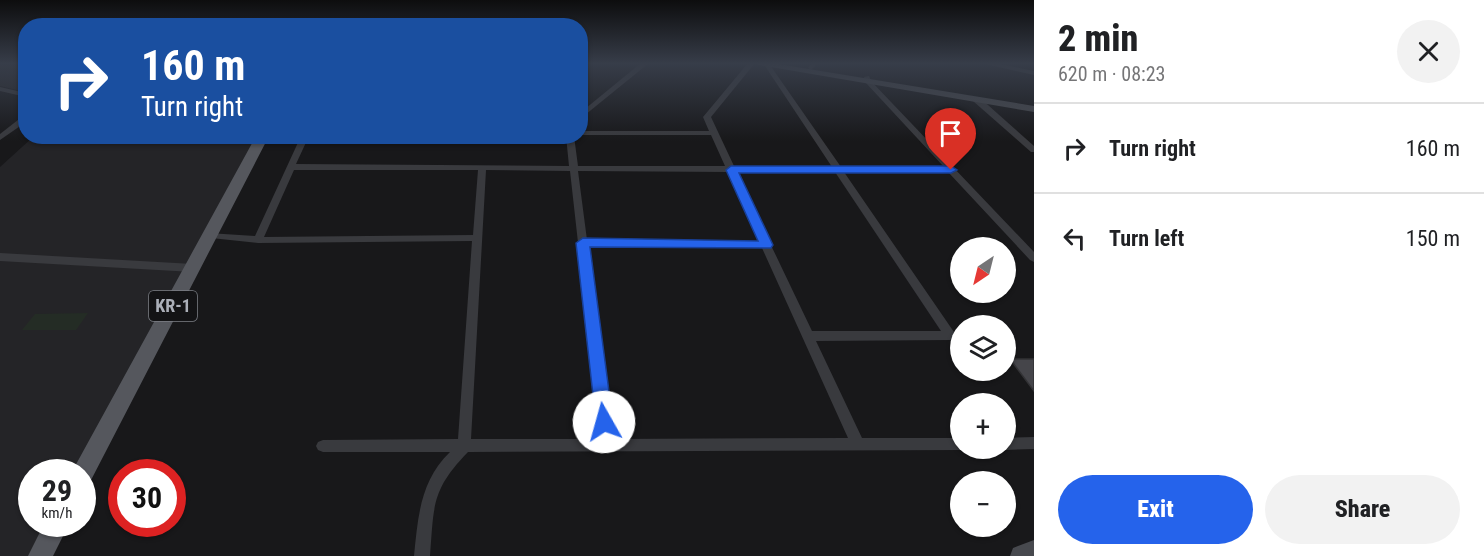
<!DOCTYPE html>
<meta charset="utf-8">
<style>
:root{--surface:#fff;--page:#f2f2f2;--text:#202124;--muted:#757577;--line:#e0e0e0;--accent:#2563eb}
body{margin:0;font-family:"Roboto Condensed",sans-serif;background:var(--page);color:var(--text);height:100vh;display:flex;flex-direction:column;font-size:22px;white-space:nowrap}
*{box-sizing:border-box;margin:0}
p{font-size:20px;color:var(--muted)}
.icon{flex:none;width:33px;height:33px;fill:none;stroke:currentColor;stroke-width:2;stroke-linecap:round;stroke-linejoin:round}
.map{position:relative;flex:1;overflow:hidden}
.details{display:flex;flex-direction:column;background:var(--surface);width:450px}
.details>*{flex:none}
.banner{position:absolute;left:18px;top:18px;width:570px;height:126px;border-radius:24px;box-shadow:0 2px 4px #0004;background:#1a4fa0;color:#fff;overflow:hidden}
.needle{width:39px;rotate:215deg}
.buttons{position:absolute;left:950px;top:237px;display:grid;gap:12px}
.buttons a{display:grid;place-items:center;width:66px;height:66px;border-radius:50%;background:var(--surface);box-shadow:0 2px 4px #0004;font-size:30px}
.speed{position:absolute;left:18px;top:459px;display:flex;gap:12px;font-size:30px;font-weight:700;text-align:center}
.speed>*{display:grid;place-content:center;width:78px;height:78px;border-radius:50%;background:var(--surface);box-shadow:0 2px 4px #0004;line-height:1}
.speed small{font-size:15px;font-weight:400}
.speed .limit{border:9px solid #d22;background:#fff;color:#111}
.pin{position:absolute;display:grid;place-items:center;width:51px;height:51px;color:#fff;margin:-62px -26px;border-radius:50% 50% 50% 0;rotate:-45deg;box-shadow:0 0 6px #0007}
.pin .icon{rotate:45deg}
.me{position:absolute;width:66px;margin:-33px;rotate:353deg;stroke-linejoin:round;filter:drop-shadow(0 0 4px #0008)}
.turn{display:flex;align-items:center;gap:21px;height:126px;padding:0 24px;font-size:27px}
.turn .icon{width:78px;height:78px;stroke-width:2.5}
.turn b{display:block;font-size:42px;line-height:51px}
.round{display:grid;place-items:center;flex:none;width:63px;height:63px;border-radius:32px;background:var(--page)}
.summary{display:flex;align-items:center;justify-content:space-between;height:102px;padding:0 24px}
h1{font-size:36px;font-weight:800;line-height:45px}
.cta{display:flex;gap:12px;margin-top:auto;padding:12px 24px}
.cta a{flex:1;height:69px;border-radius:36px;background:var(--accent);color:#fff;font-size:24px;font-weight:800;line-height:69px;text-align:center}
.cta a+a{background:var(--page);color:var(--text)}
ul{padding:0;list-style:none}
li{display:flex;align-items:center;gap:18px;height:90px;padding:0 24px;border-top:2px solid var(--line)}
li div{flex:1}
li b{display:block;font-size:22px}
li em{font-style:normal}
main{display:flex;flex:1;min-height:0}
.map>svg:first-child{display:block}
.built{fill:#242427}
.green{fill:#242c25}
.building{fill:#45454a;stroke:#323235;stroke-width:1.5}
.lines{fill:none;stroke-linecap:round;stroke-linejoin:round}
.minor{fill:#393a3e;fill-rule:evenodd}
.secondary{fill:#47494e;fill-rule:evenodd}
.primary{fill:#55575d;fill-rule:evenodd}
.route{fill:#2563eb;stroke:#184099;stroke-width:1.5}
.labels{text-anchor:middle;stroke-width:5;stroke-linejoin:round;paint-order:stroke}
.shield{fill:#131315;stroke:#7d8087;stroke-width:1.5}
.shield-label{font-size:18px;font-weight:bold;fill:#abafb8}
</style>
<main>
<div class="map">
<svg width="1034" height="556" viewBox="0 0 1034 556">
<rect width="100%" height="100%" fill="#18181a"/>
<g class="built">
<polygon points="0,63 25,63 25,92 0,86"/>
<polygon points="33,137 263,137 82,472 32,472 32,524 55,524 37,556 0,556 0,167"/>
</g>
<polygon class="green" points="88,313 76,330 22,330 35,314"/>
<polygon class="building" points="1010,359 1034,359 1034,391"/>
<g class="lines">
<g class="minor">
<polygon points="641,63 649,63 580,119 580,113"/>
<path d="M748 63H755L711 117 734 166 832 167 765 66 768 64 770 65 841 167H944L866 83 864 77 869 76 871 81 1034 252V262L1030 260 949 173 844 172 956 335 954 338 950 340 816 341 862 438H960V448H964L960 450 468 452C431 490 434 506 430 556H414C418 517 420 481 450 452H323L318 450 316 446 318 442 323 440 458 439 472 241 258 243 211 238 208 237 206 235 208 233 255 236 301 136H309L296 164 569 166 566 136H574L578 166H725L711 135H580V131H709L703 117ZM294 170H478L473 235 264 237ZM486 170 570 171 600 439H471ZM578 171 728 172 759 242 587 240ZM736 172H835L941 331H812ZM588 246 762 248 848 438 613 439Z"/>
<polygon points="811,63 818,63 811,70 808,68"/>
<polygon points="981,63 996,63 1034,71 1034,75"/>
<polygon points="0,87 26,93 26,97 0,91"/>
<polygon points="973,97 979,97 1034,146 1034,152 1031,152 973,101"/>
<polygon points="23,116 26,116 26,122 0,140 0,134"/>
<polygon points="0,253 193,264 198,268 193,272 0,261"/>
<polygon points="1034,437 1034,449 1005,450 1001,448 1005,448 1005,438"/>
</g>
<g class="secondary">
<polygon points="748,63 772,63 1034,106 1034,112"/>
<polygon points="1034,540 1034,556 1010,556 1013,548"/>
</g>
<g class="primary">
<polygon points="256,136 269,136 90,482 82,485 82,472 72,472 74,468"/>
<polygon points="44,524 69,524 53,556 28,556"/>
</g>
</g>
<linearGradient id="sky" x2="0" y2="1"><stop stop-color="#0d0d0e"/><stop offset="0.45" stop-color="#373d49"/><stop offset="1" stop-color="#373d49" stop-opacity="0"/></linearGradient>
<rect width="1034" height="141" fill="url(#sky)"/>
<polygon class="route" points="731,166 951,166 957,170 951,173 739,173 773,245 771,248 590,247 613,422 611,427 604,430 598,427 596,422 576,243 583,238 758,241 726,170"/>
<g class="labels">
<rect class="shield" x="149" y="291" width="48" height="30" rx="4.5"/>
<g class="shield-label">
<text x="173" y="312">KR-1</text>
</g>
</g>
</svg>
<div class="buttons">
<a><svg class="needle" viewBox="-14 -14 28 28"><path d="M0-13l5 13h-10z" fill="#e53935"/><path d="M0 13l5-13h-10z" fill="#757577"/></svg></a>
<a><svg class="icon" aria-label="layers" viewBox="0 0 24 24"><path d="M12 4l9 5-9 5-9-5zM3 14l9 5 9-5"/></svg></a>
<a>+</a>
<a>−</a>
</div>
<div class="speed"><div>29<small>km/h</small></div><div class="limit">30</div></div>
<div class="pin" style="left:951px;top:170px;background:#d93025"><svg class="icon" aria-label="arrive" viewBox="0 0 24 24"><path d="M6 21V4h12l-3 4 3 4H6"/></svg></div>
<svg class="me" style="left:604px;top:422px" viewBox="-20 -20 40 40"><circle r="19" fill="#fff"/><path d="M0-13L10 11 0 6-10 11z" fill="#2563eb"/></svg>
<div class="banner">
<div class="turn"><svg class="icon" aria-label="right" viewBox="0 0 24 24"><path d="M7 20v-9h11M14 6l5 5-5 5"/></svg><div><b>160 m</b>Turn right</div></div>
</div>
</div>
<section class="details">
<div class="summary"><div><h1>2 min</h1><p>620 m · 08:23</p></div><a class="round"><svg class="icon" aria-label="close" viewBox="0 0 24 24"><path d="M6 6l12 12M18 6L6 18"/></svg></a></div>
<ul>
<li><svg class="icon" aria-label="right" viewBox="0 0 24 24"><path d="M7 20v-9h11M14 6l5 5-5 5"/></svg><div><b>Turn right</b></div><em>160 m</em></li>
<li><svg class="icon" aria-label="left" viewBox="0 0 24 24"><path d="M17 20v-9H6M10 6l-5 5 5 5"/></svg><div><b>Turn left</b></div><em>150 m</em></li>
</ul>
<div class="cta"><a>Exit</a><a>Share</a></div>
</section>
</main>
